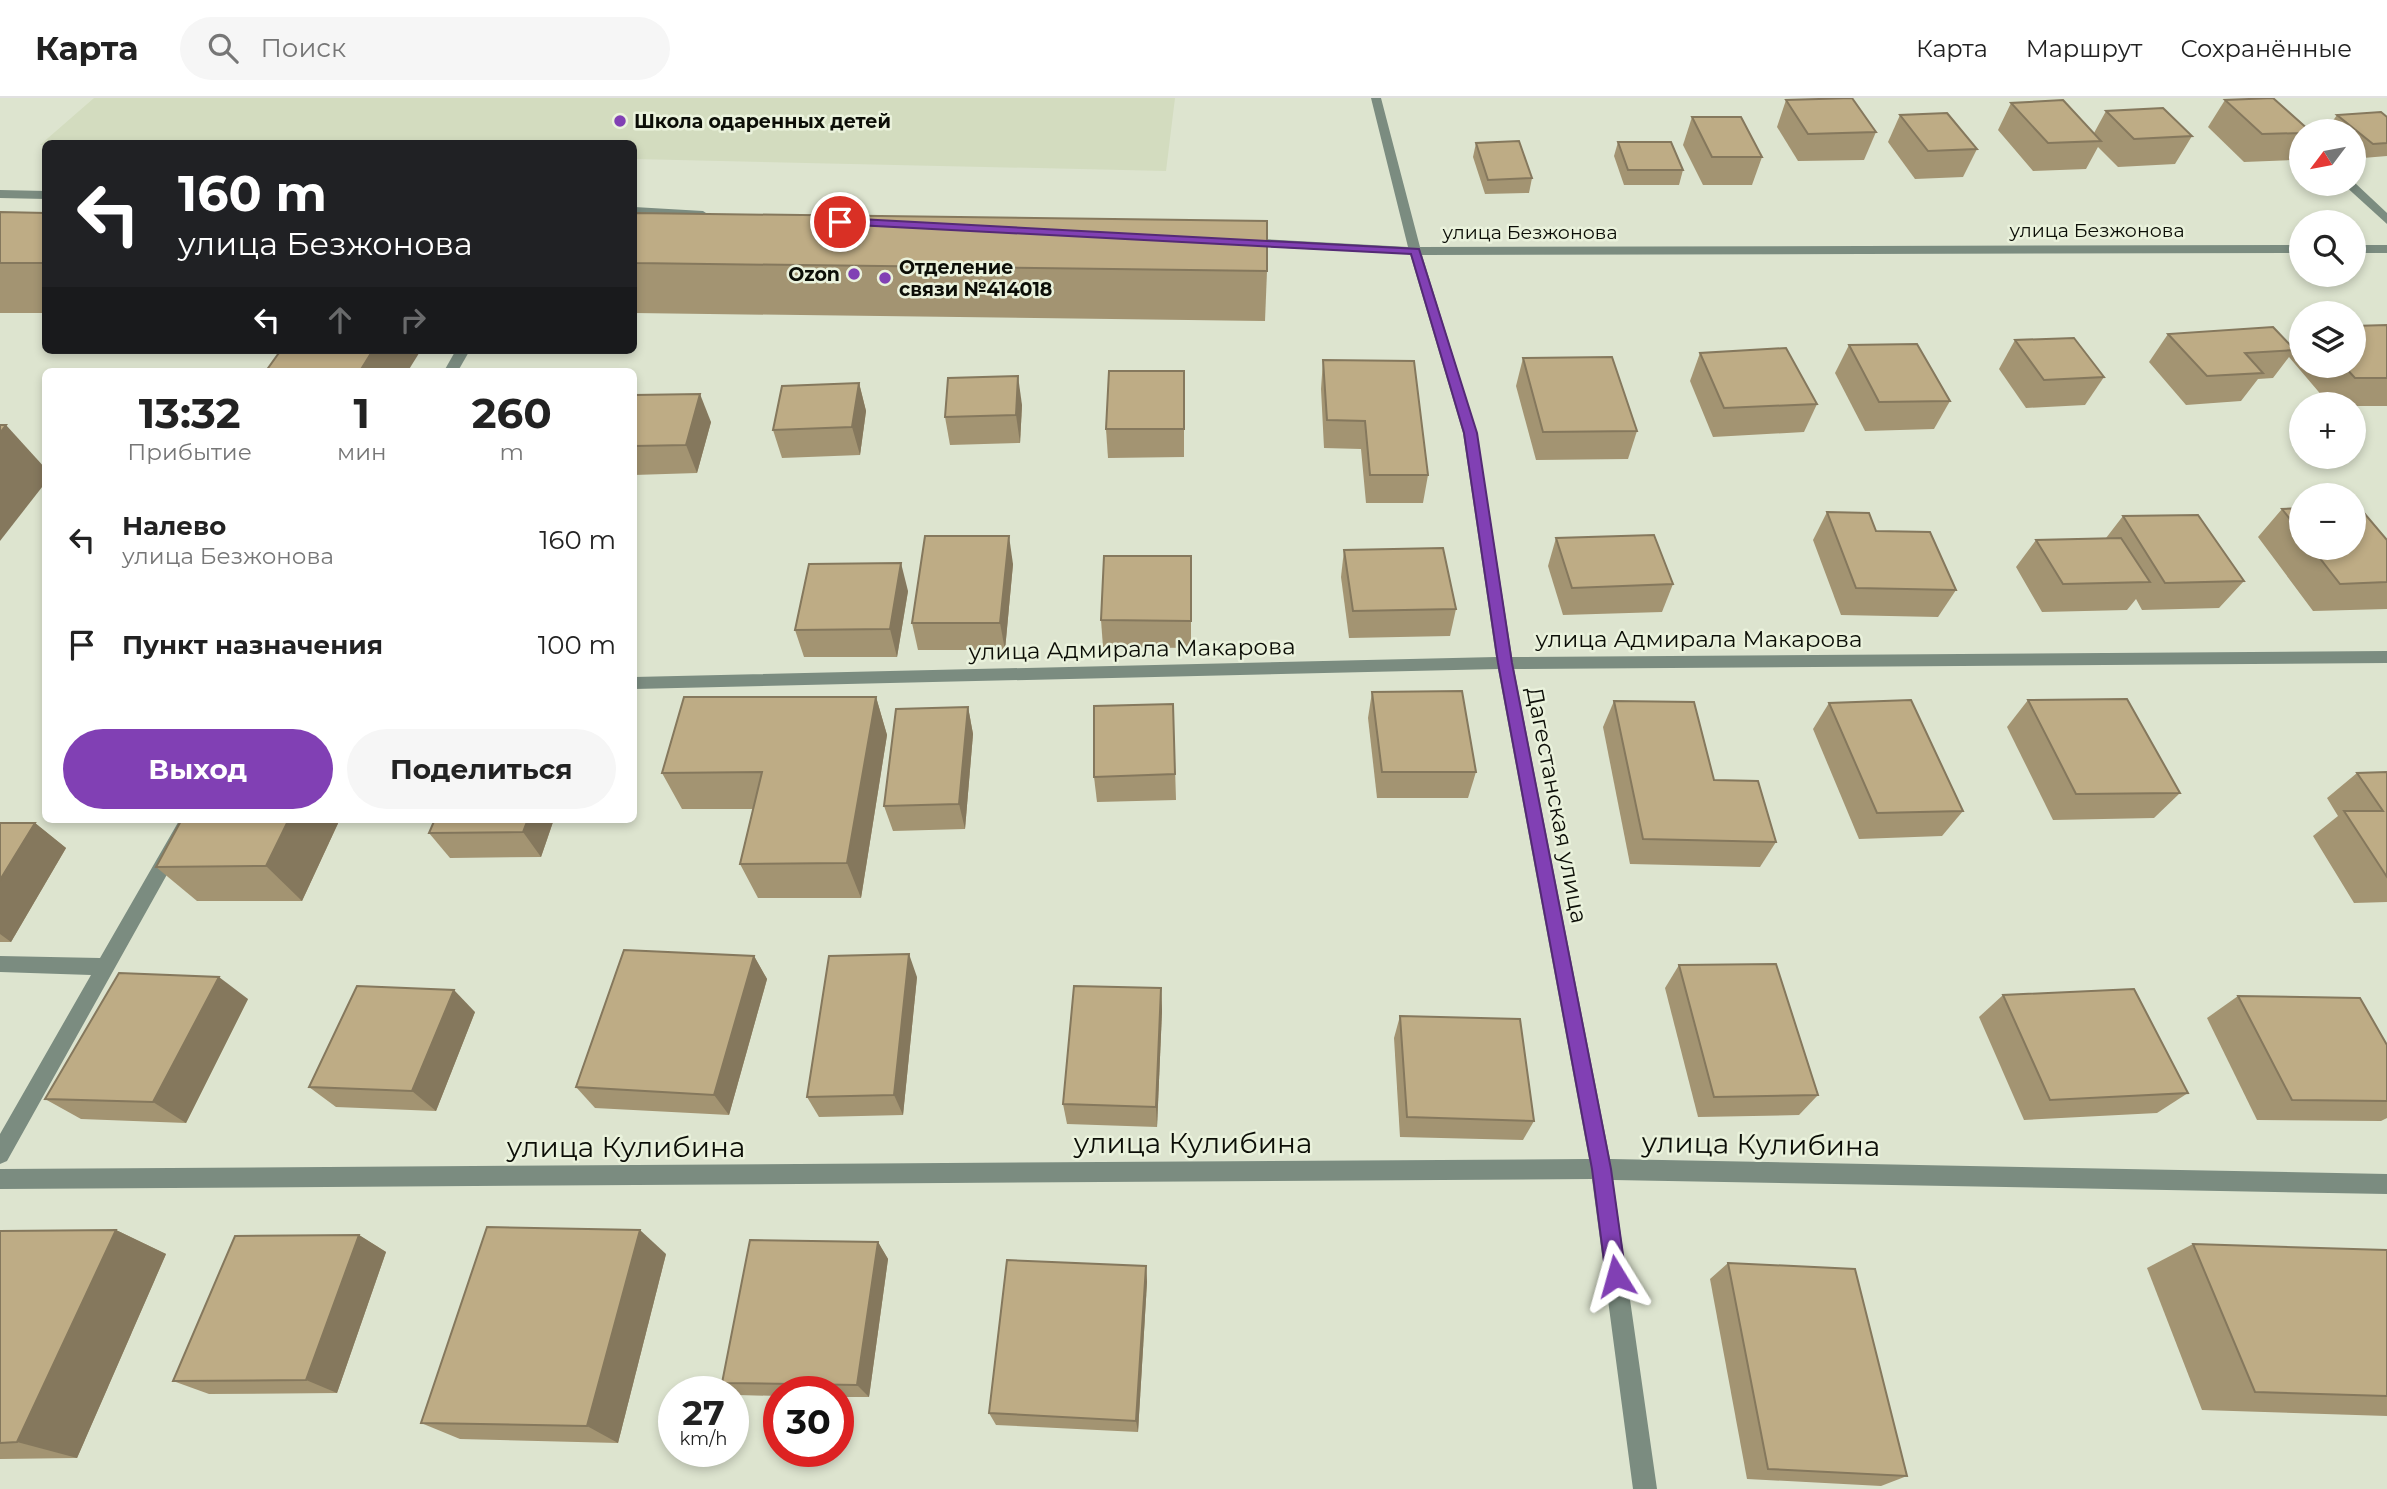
<!DOCTYPE html>
<html lang="ru">
<meta charset="utf-8">
<style>
:root{--surface:#fff;--page:#f6f6f6;--text:#222;--muted:#767676;--line:#e0e0e0;--accent:#8140b4}
body{margin:0;font-family:Montserrat,sans-serif;background:var(--page);color:var(--text);height:100vh;display:flex;flex-direction:column;font-size:26px;white-space:nowrap}
*{box-sizing:border-box;margin:0}
p{font-size:23px;color:var(--muted)}
.icon{flex:none;width:38px;height:38px;fill:none;stroke:currentColor;stroke-width:2;stroke-linecap:round;stroke-linejoin:round}
.map{position:relative;flex:1;overflow:hidden}
.side{position:absolute;left:42px;top:270px;width:595px;height:455px;display:flex;flex-direction:column;background:var(--surface);border-radius:10px;box-shadow:0 4px 10px #0003}
.side>*{flex:none}
.hud{position:absolute;left:42px;top:42px;width:595px;height:214px;border-radius:10px;box-shadow:0 4px 10px #0003;background:#202124;color:#fff;overflow:hidden}
.needle{width:46px;rotate:238deg}
.buttons{position:absolute;left:2289px;top:21px;display:grid;gap:14px}
.buttons a{display:grid;place-items:center;width:77px;height:77px;border-radius:50%;background:var(--surface);box-shadow:0 4px 10px #0003;font-size:35px}
.speed{position:absolute;left:658px;top:1278px;display:flex;gap:14px;font-size:35px;font-weight:700;text-align:center}
.speed>*{display:grid;place-content:center;width:91px;height:91px;border-radius:50%;background:var(--surface);box-shadow:0 4px 10px #0003;line-height:1}
.speed small{font-size:18px;font-weight:400}
.speed .limit{border:10px solid #d22;background:#fff;color:#111}
.pin{position:absolute;display:grid;place-items:center;width:60px;height:60px;color:#fff;margin:-30px;border:4px solid #fff;border-radius:50%;box-shadow:0 2px 7px #0007}
.me{position:absolute;width:77px;margin:-38px;rotate:352deg;stroke-linejoin:round;filter:drop-shadow(0 0 5px #0008)}
.turn{display:flex;align-items:center;gap:24px;height:147px;padding:0 21px;font-size:32px}
.turn .icon{width:91px;height:91px;stroke-width:2.5}
.turn b{display:block;font-size:49px;line-height:60px}
.lanes{display:flex;align-items:center;height:66px;padding:0 21px;background:#0003;justify-content:center;gap:35px;direction:ltr}
.lanes .off{opacity:.35}
.eta{display:flex;justify-content:space-evenly;align-items:center;height:119px;text-align:center}
.eta b{font-size:42px;font-weight:700;line-height:49px}
.primary-button{display:flex;gap:14px;margin-top:auto;padding:14px 21px}
.primary-button a{flex:1;height:80px;border-radius:42px;background:var(--accent);color:#fff;font-size:28px;font-weight:700;line-height:80px;text-align:center}
.primary-button a+a{background:var(--page);color:var(--text)}
ul{padding:0;list-style:none}
li{display:flex;align-items:center;gap:21px;height:105px;padding:0 21px}
li div{flex:1}
li b{display:block;font-size:26px}
li em{font-style:normal}
header{display:flex;align-items:center;gap:42px;box-sizing:border-box;height:98px;padding:0 35px;background:var(--surface);border-bottom:2px solid var(--line)}
header strong{font-size:33px}
nav{display:flex;gap:38px;margin-inline-start:auto;font-size:24px}
.search{width:490px;height:63px;background:var(--page);display:flex;align-items:center;gap:18px;box-sizing:border-box;padding:0 24px;border-radius:38px;color:var(--muted);font-size:26px}
.map>svg:first-child{display:block}
.built{fill:#d3dcbf}
.lines{fill:none;stroke-linecap:round;stroke-linejoin:round}
.minor{fill:#7b8c80;fill-rule:evenodd}
.wall{fill:#a39472}
.shaded-wall{fill:#85785d}
.building{fill:#beac85;stroke:#85785d;stroke-width:2}
.route{fill:#8140b4;stroke:#542a75;stroke-width:2}
.poi-dot{fill:#8140b4;stroke:#eaf2dc;stroke-width:2.5}
.labels{text-anchor:middle;stroke-width:5;stroke-linejoin:round;paint-order:stroke}
.far-poi-label{font-size:19px;font-weight:bold;fill:#0c0e07;stroke:#eaf2dc;text-anchor:start}
.far-street-label{font-size:19px;fill:#0c0e07;stroke:#eaf2dc}
.street-label{font-size:23px;fill:#0c0e07;stroke:#eaf2dc}
.near-street-label{font-size:28px;fill:#0c0e07;stroke:#eaf2dc}
</style>
<header>
<strong>Карта</strong>
<div class="search"><svg class="icon" aria-label="search" viewBox="0 0 24 24"><circle cx="10" cy="10" r="6"/><path d="M15 15l6 6"/></svg>Поиск</div>
<nav><a>Карта</a><a>Маршрут</a><a>Сохранённые</a></nav>
</header>
<div class="map">
<svg width="2387" height="1391" viewBox="0 0 2387 1391">
<rect width="100%" height="100%" fill="#dde4cf"/>
<polygon class="built" points="94,0 1175,0 1166,73 634,61 634,46 40,47"/>
<g class="lines">
<g class="minor">
<polygon points="1371,0 1381,0 1420,149 2301,147 2301,155 1422,157 1477,335 1512,559 2387,553 2387,565 1514,571 1610,1061 2387,1076 2387,1096 1613,1082 1657,1391 1633,1391 1592,1081 0,1091 0,1071 1589,1061 1498,571 634,591 634,579 1496,559 1463,335 1410,156 1244,148 1238,144 1244,140 1408,149"/>
<polygon points="2354,84 2387,115 2387,126 2343,86"/>
<polygon points="0,92 46,93 46,101 0,100"/>
<polygon points="634,109 703,113 709,117 703,121 634,117"/>
<rect x="2354" y="147" width="33" height="8"/>
<polygon points="456,252 470,252 458,273 444,273"/>
<polygon points="180,721 198,721 7,1063 0,1066 0,1036 91,877 0,874 0,858 100,860"/>
</g>
</g>
<g class="wall">
<polygon points="1786,2 1876,34 1864,62 1798,63 1777,29"/>
<polygon points="2225,2 2301,33 2301,49 2292,62 2244,64 2208,29"/>
<polygon points="2011,5 2094,35 2106,13 2192,38 2175,66 2118,69 2098,49 2086,71 2033,73 1998,32"/>
<polygon points="1900,17 1977,51 1963,79 1915,81 1888,44"/>
<polygon points="2337,17 2387,19 2387,58 2363,60 2354,53 2354,33 2330,33 2327,31"/>
<polygon points="1692,19 1762,59 1752,87 1703,87 1683,47"/>
<polygon points="1618,44 1683,72 1679,87 1624,87 1614,58"/>
<polygon points="1476,45 1532,80 1529,95 1485,96 1473,59"/>
<polygon points="0,114 46,115 46,215 0,215"/>
<polygon points="634,116 1267,173 1265,223 634,215"/>
<polygon points="2387,227 2387,308 2354,308 2354,306 2329,306 2289,259 2273,280 2258,281 2241,303 2186,307 2149,264 2168,236 2293,249 2301,238 2301,268 2354,268"/>
<polygon points="2015,242 2104,279 2085,307 2026,310 1999,271"/>
<polygon points="1849,247 1950,303 1934,331 1865,333 1835,275"/>
<polygon points="1700,255 1817,306 1804,334 1713,339 1690,283"/>
<polygon points="1523,260 1637,333 1628,361 1536,362 1516,288"/>
<polygon points="1323,262 1428,377 1423,405 1366,405 1361,351 1324,350 1321,291"/>
<polygon points="1184,273 1184,359 1108,360 1106,331"/>
<polygon points="859,285 866,313 860,357 782,360 773,332"/>
<polygon points="634,297 711,324 697,375 634,377"/>
<polygon points="1022,307 1020,345 950,347 945,319"/>
<polygon points="2301,410 2301,450 2354,450 2387,442 2387,511 2313,513 2258,439 2282,411"/>
<polygon points="1827,414 1876,433 1956,492 1938,519 1841,517 1813,442"/>
<polygon points="2123,418 2244,483 2219,510 2142,512 2136,501 2127,512 2042,514 2016,469 2036,442 2106,440"/>
<polygon points="1556,440 1673,486 1662,514 1563,517 1548,468"/>
<polygon points="1344,452 1456,511 1450,538 1349,540 1341,479"/>
<polygon points="1191,458 1191,550 1103,549 1101,522"/>
<polygon points="1013,466 1005,552 918,552 912,525"/>
<polygon points="908,493 897,559 804,559 795,532"/>
<polygon points="1372,594 1476,674 1468,700 1377,700 1368,620"/>
<polygon points="876,599 887,637 861,800 758,800 740,766 753,711 682,711 662,675"/>
<polygon points="2028,602 2180,695 2154,720 2053,722 2007,629"/>
<polygon points="1614,603 1714,682 1776,744 1760,769 1630,766 1603,629"/>
<polygon points="1829,605 1963,713 1942,738 1859,741 1813,631"/>
<polygon points="1173,606 1176,702 1097,704 1094,679"/>
<polygon points="968,609 973,636 965,731 893,733 884,708"/>
<polygon points="2387,674 2387,804 2354,805 2313,738 2338,718 2327,700 2357,675"/>
<polygon points="182,721 340,721 302,803 197,803 156,769"/>
<polygon points="554,721 541,759 450,760 429,735"/>
<polygon points="0,725 35,725 66,750 11,844 0,844"/>
<polygon points="754,858 767,881 729,1017 595,1010 576,989"/>
<polygon points="1679,867 1818,997 1799,1017 1698,1019 1665,890"/>
<polygon points="917,879 903,1017 819,1019 807,999"/>
<polygon points="1161,890 1162,913 1157,1029 1067,1026 1063,1006"/>
<polygon points="2003,897 2188,995 2157,1015 2024,1022 1979,919"/>
<polygon points="2238,898 2387,947 2387,1020 2381,1023 2257,1022 2207,920"/>
<polygon points="248,901 186,1025 81,1021 45,1001"/>
<polygon points="475,914 436,1013 336,1009 309,989"/>
<polygon points="1400,918 1534,1023 1523,1042 1400,1039 1394,940"/>
<polygon points="116,1132 166,1156 77,1360 0,1361 0,1133"/>
<polygon points="359,1137 386,1154 337,1295 209,1296 173,1283"/>
<polygon points="878,1144 888,1161 869,1299 838,1299 838,1293 779,1293 779,1298 738,1297 722,1285"/>
<polygon points="2193,1146 2387,1152 2387,1318 2202,1312 2147,1170"/>
<polygon points="666,1156 618,1345 460,1341 421,1325"/>
<polygon points="1728,1165 1907,1378 1881,1388 1747,1381 1710,1181"/>
<polygon points="1146,1168 1147,1184 1138,1334 996,1327 989,1315"/>
</g>
<g class="shaded-wall">
<polygon points="373,252 421,252 408,273 360,273"/>
<polygon points="1018,278 1022,307 1020,345 1016,317"/>
<polygon points="859,285 866,313 860,357 852,329"/>
<polygon points="700,296 711,324 697,375 686,347"/>
<polygon points="6,327 46,371 46,384 0,443 0,335"/>
<polygon points="1009,438 1013,466 1005,552 1000,525"/>
<polygon points="901,465 908,493 897,559 890,531"/>
<polygon points="876,599 887,637 861,800 847,765"/>
<polygon points="968,609 973,636 965,731 959,706"/>
<polygon points="289,721 340,721 302,803 266,768"/>
<polygon points="528,721 554,721 541,759 523,734"/>
<polygon points="35,725 66,750 11,844 0,836 0,782"/>
<polygon points="909,856 917,879 903,1017 894,997"/>
<polygon points="754,858 767,881 729,1017 714,997"/>
<polygon points="219,879 248,901 186,1025 153,1004"/>
<polygon points="1161,890 1162,913 1157,1029 1156,1009"/>
<polygon points="454,892 475,914 436,1013 412,993"/>
<polygon points="116,1132 166,1156 77,1360 17,1344"/>
<polygon points="640,1132 666,1156 618,1345 587,1328"/>
<polygon points="359,1137 386,1154 337,1295 306,1282"/>
<polygon points="878,1144 888,1161 869,1299 857,1287"/>
<polygon points="1146,1168 1147,1184 1138,1334 1136,1323"/>
</g>
<g class="building">
<polygon points="1852,0 1876,34 1808,36 1786,2"/>
<polygon points="2273,0 2310,33 2301,33 2301,35 2262,36 2225,2"/>
<polygon points="2063,2 2101,43 2048,45 2011,5"/>
<polygon points="2163,10 2192,38 2134,41 2106,13"/>
<polygon points="2381,14 2387,19 2387,45 2373,46 2337,17"/>
<polygon points="1947,15 1977,51 1928,53 1900,17"/>
<polygon points="1692,19 1741,19 1762,59 1712,59"/>
<polygon points="1519,43 1532,80 1488,82 1476,45"/>
<polygon points="1618,44 1671,44 1683,72 1628,72"/>
<polygon points="0,114 46,115 46,165 0,165"/>
<polygon points="634,115 1267,123 1267,173 634,165"/>
<polygon points="2387,227 2387,280 2355,280 2344,268 2354,268 2354,228"/>
<polygon points="2273,229 2295,252 2245,255 2263,275 2207,278 2168,236"/>
<polygon points="2074,240 2104,279 2044,282 2015,242"/>
<polygon points="1917,246 1950,303 1879,304 1849,247"/>
<polygon points="1786,250 1817,306 1724,310 1700,255"/>
<polygon points="281,252 373,252 360,273 266,273"/>
<polygon points="1612,259 1637,333 1543,334 1523,260"/>
<polygon points="1323,262 1414,263 1428,377 1370,377 1365,323 1327,322"/>
<polygon points="1109,273 1184,273 1184,331 1106,331"/>
<polygon points="1018,278 1016,317 945,319 948,280"/>
<polygon points="859,285 852,329 773,332 782,288"/>
<polygon points="700,296 686,347 634,348 634,297"/>
<polygon points="0,327 6,327 0,335"/>
<polygon points="2354,409 2359,409 2387,442 2387,484 2340,486 2312,450 2354,450"/>
<polygon points="2301,410 2301,435 2282,411"/>
<polygon points="1827,414 1869,415 1876,433 1930,434 1956,492 1856,490"/>
<polygon points="2198,417 2244,483 2165,485 2123,418"/>
<polygon points="1654,437 1673,486 1572,490 1556,440"/>
<polygon points="925,438 1009,438 1000,525 912,525"/>
<polygon points="2121,440 2150,484 2063,486 2036,442"/>
<polygon points="1443,450 1456,511 1353,513 1344,452"/>
<polygon points="1104,458 1191,458 1191,523 1101,522"/>
<polygon points="901,465 890,531 795,532 809,466"/>
<polygon points="1462,593 1476,674 1382,674 1372,594"/>
<polygon points="684,599 876,599 847,765 740,766 762,674 662,675"/>
<polygon points="2127,601 2180,695 2076,696 2028,602"/>
<polygon points="1911,602 1963,713 1877,715 1829,605"/>
<polygon points="1614,603 1694,604 1714,682 1758,683 1776,744 1643,741"/>
<polygon points="1173,606 1175,676 1094,679 1094,608"/>
<polygon points="968,609 959,706 884,708 896,611"/>
<polygon points="2387,674 2387,779 2344,713 2383,713 2357,675"/>
<polygon points="182,721 289,721 266,768 156,769"/>
<polygon points="435,721 528,721 523,734 429,735"/>
<polygon points="0,725 35,725 0,782"/>
<polygon points="624,852 754,858 714,997 576,989"/>
<polygon points="909,856 894,997 807,999 829,858"/>
<polygon points="1776,866 1818,997 1714,999 1679,867"/>
<polygon points="119,875 219,879 153,1004 45,1001"/>
<polygon points="357,888 454,892 412,993 309,989"/>
<polygon points="1074,888 1161,890 1156,1009 1063,1006"/>
<polygon points="2134,891 2188,995 2050,1002 2003,897"/>
<polygon points="2238,898 2360,900 2387,947 2387,1003 2292,1002"/>
<polygon points="1400,918 1520,921 1534,1023 1407,1019"/>
<polygon points="487,1129 640,1132 587,1328 421,1325"/>
<polygon points="116,1132 17,1344 0,1345 0,1133"/>
<polygon points="359,1137 306,1282 173,1283 235,1138"/>
<polygon points="750,1142 878,1144 857,1287 722,1285"/>
<polygon points="2193,1146 2387,1152 2387,1298 2255,1294"/>
<polygon points="1007,1162 1146,1168 1136,1323 989,1315"/>
<polygon points="1728,1165 1855,1171 1907,1378 1768,1371"/>
</g>
<polygon class="route" points="840,120 1419,151 1477,335 1512,565 1611,1071 1626,1178 1623,1185 1616,1188 1609,1185 1606,1178 1592,1071 1498,565 1464,335 1411,156 837,126 837,121"/>
<g class="poi-dot">
<circle cx="620" cy="23" r="7"/>
<circle cx="854" cy="176" r="7"/>
<circle cx="885" cy="180" r="7"/>
</g>
<g class="labels">
<g class="far-poi-label">
<text x="634" y="30">Школа одаренных детей</text>
<text x="899" y="176">Отделение<tspan x="899" dy="22">связи №414018</tspan></text>
<text x="840" y="183" text-anchor="end">Ozon</text>
</g>
<g class="far-street-label">
<text x="2097" y="139">улица Безжонова</text>
<text x="1530" y="141">улица Безжонова</text>
</g>
<g class="street-label">
<text x="1699" y="549">улица Адмирала Макарова</text>
<text transform="translate(1132 551) rotate(-1)" y="8">улица Адмирала Макарова</text>
<text transform="translate(1557 707) rotate(79)" y="8">Дагестанская улица</text>
</g>
<g class="near-street-label">
<text x="1193" y="1055">улица Кулибина</text>
<text transform="translate(1761 1046) rotate(1)" y="10">улица Кулибина</text>
<text x="626" y="1059">улица Кулибина</text>
</g>
</g>
</svg>
<div class="buttons">
<a><svg class="needle" viewBox="-14 -14 28 28"><path d="M0-13l5 13h-10z" fill="#e53935"/><path d="M0 13l5-13h-10z" fill="#767676"/></svg></a>
<a><svg class="icon" aria-label="search" viewBox="0 0 24 24"><circle cx="10" cy="10" r="6"/><path d="M15 15l6 6"/></svg></a>
<a><svg class="icon" aria-label="layers" viewBox="0 0 24 24"><path d="M12 4l9 5-9 5-9-5zM3 14l9 5 9-5"/></svg></a>
<a>+</a>
<a>−</a>
</div>
<div class="speed"><div>27<small>km/h</small></div><div class="limit">30</div></div>
<div class="pin" style="left:840px;top:124px;background:#d93025"><svg class="icon" aria-label="arrive" viewBox="0 0 24 24"><path d="M6 21V4h12l-3 4 3 4H6"/></svg></div>
<svg class="me" style="left:1616px;top:1178px" viewBox="-20 -20 40 40"><path d="M0-17L14 15 0 8-14 15z" fill="#8140b4" stroke="#fff" stroke-width="4"/></svg>
<div class="hud">
<div class="turn"><svg class="icon" aria-label="left" viewBox="0 0 24 24"><path d="M17 20v-9H6M10 6l-5 5 5 5"/></svg><div><b>160 m</b>улица Безжонова</div></div>
<div class="lanes"><svg class="icon" aria-label="left" viewBox="0 0 24 24"><path d="M17 20v-9H6M10 6l-5 5 5 5"/></svg><svg class="icon off" aria-label="ahead" viewBox="0 0 24 24"><path d="M12 20V5M6 11l6-6 6 6"/></svg><svg class="icon off" aria-label="right" viewBox="0 0 24 24"><path d="M7 20v-9h11M14 6l5 5-5 5"/></svg></div>
</div>
<section class="side">
<div class="eta">
<div><b>13:32</b><p>Прибытие</p></div>
<div><b>1</b><p>мин</p></div>
<div><b>260</b><p>m</p></div>
</div>
<ul>
<li><svg class="icon" aria-label="left" viewBox="0 0 24 24"><path d="M17 20v-9H6M10 6l-5 5 5 5"/></svg><div><b>Налево</b><p>улица Безжонова</p></div><em>160 m</em></li>
<li><svg class="icon" aria-label="arrive" viewBox="0 0 24 24"><path d="M6 21V4h12l-3 4 3 4H6"/></svg><div><b>Пункт назначения</b></div><em>100 m</em></li>
</ul>
<div class="primary-button"><a>Выход</a><a>Поделиться</a></div>
</section>
</div>
